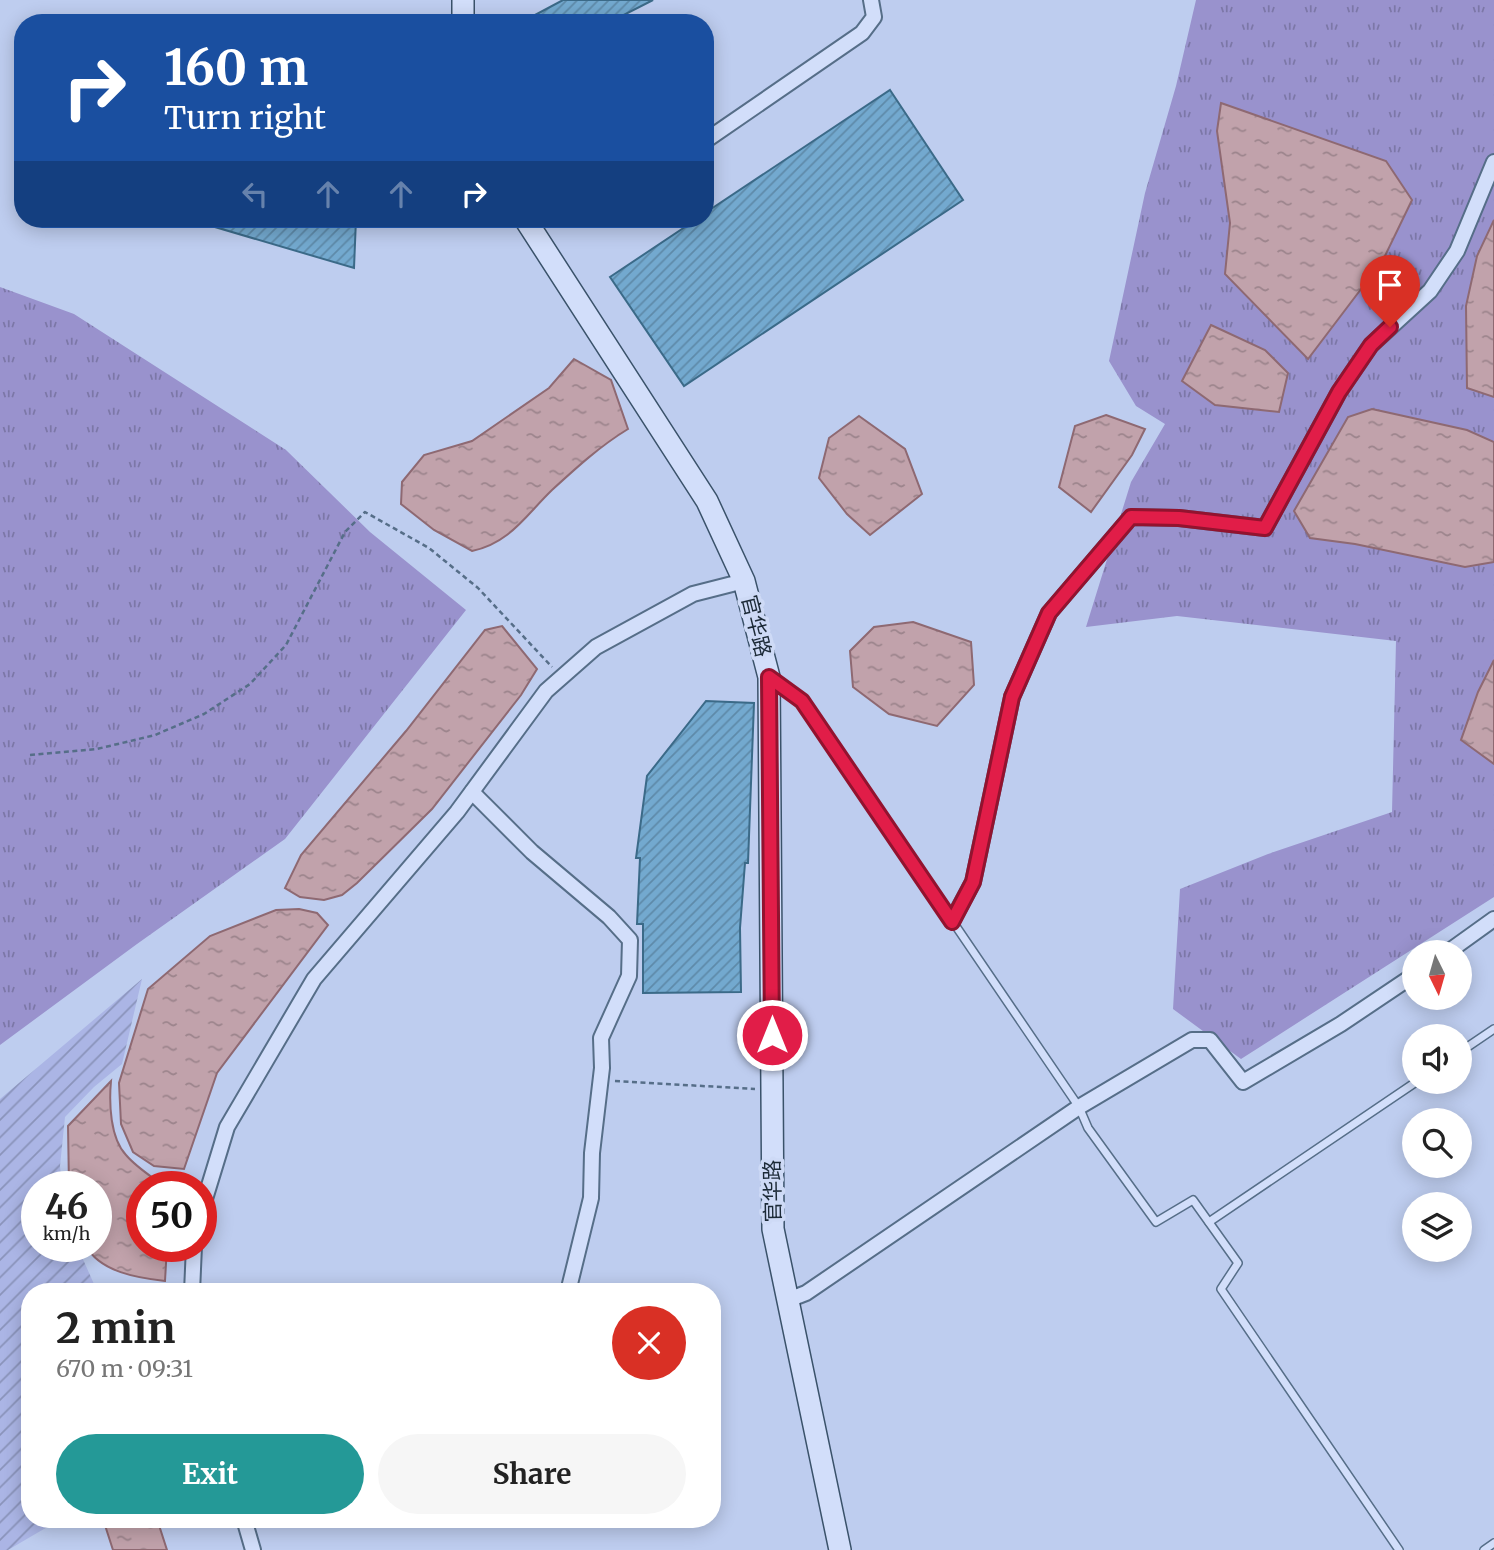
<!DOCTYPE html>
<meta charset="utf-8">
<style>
:root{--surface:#fff;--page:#f6f6f6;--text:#222;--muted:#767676;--accent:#249997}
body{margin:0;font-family:Merriweather,"Noto Sans SC",serif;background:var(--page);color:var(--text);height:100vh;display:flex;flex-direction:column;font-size:26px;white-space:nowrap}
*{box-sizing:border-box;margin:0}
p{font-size:23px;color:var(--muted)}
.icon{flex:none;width:38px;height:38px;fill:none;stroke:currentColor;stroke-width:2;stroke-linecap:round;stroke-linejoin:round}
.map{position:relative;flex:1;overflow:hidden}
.sheet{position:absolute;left:21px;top:1283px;width:700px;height:245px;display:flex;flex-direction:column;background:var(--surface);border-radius:28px;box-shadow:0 4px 18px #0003}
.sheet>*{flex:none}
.top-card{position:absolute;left:14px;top:14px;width:700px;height:214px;border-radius:28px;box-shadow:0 4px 18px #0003;background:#1a4fa0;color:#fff;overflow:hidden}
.needle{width:46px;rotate:175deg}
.fabs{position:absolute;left:1402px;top:940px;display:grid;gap:14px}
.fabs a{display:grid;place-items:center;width:70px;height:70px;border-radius:50%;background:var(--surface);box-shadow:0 4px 18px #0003;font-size:35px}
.speed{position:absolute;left:21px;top:1171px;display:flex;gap:14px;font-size:35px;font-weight:700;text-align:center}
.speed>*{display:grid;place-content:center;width:91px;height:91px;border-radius:50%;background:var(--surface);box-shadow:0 4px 18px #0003;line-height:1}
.speed small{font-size:18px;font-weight:400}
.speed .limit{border:10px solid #d22;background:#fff;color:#111}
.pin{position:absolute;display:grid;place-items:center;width:60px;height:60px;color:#fff;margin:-72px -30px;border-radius:50% 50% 50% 0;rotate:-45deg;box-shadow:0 0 7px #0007}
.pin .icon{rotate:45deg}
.me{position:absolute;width:77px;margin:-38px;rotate:0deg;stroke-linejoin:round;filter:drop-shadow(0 0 5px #0008)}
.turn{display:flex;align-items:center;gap:24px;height:147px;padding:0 35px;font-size:32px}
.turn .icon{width:91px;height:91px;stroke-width:2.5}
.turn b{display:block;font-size:49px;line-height:60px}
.lanes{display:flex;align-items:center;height:66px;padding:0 35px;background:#0003;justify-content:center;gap:35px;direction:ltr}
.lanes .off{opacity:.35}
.round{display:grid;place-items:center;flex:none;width:74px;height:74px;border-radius:37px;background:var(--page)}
.head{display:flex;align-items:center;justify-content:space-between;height:119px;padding:0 35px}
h1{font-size:42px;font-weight:700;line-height:52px}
.primary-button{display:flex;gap:14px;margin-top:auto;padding:14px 35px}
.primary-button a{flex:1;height:80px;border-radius:42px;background:var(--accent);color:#fff;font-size:28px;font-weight:700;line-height:80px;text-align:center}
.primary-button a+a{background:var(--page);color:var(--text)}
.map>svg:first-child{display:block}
.farmland{fill:url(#farmland-furrows)}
.grass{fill:url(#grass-tufts)}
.water{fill:url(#water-ripples);stroke:#8e6972;stroke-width:2}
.building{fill:url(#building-hatch);stroke:#3b6a88;stroke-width:2}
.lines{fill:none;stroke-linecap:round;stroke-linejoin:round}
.lane-casing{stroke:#566e88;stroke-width:10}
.street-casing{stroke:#566e88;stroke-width:18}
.secondary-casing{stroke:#3a526a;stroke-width:24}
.path{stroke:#566e88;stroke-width:2.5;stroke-dasharray:5 3.5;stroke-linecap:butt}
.lane{stroke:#d2defa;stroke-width:7}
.street{stroke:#d2defa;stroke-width:14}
.secondary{stroke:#d2defa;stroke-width:21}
.route-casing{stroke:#92132f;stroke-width:18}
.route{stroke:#e11d48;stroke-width:12}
.labels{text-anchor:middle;stroke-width:7;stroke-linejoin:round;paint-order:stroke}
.street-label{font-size:21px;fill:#1c2a37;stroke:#cedaf6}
</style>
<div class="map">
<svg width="1494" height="1550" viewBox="0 0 1494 1550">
<defs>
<pattern id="farmland-furrows" width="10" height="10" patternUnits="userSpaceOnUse" patternTransform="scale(1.75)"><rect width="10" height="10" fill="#abb5e5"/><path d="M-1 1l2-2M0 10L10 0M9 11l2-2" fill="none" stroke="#8a93ba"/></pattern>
<pattern id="grass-tufts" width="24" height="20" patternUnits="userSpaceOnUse" patternTransform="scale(1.75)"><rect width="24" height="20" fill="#9992cd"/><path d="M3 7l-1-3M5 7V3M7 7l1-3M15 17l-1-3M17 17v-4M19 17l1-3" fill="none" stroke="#7c77a7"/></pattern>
<pattern id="water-ripples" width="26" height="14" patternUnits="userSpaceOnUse" patternTransform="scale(1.75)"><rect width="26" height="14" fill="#c1a2ab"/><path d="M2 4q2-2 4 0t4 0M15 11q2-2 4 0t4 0" fill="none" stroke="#9c848c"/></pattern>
<pattern id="building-hatch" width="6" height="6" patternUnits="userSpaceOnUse" patternTransform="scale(1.75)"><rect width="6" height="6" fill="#73a9cf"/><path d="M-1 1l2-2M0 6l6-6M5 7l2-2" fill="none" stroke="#5e8aa9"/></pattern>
</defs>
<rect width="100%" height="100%" fill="#becdef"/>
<polygon class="farmland" points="142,979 122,1064 94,1087 65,1117 60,1166 62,1186 37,1186 37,1246 77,1246 94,1284 93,1291 30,1292 30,1519 61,1519 8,1550 0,1550 0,1099"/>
<g class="grass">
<polygon points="1196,0 1494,0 1494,897 1241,1059 1173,1009 1180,889 1268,854 1392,812 1396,641 1177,616 1086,627 1131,482 1165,424 1136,406 1109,361 1145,193 1176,86"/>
<polygon points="0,287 74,314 286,450 370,532 466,610 285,839 137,944 0,1045"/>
</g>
<g class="water">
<polygon points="1221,103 1386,161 1412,200 1383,260 1308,359 1225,274 1230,223 1217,131"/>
<polygon points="1494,220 1494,397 1467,388 1466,306 1477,256"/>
<polygon points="1211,325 1265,350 1288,373 1279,412 1215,405 1182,381"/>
<path d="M574 359 611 380 628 429C600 446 576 468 552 490 526 515 510 543 472 551L434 530 401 504 402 482 424 455 472 441 549 388Z"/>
<polygon points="1372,409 1467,430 1494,442 1494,562 1465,567 1355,544 1310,538 1294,511 1348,417"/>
<polygon points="1106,415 1145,429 1132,455 1091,512 1059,487 1075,426"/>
<polygon points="859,416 905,449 922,494 870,535 847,514 819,478 829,438"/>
<polygon points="913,622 971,642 974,685 937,726 889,714 853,687 850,651 874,627"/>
<polygon points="502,626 537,669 521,695 432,809 357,883 342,895 324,900 300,897 285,888 301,855 406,731 485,630"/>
<polygon points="1494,660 1494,764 1461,740 1478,692"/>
<polygon points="299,909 317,913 328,925 217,1073 184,1169 154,1166 133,1152 121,1124 119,1083 148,989 210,936 276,910"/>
<path d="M111 1081C109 1103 110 1138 126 1155 136 1167 152 1177 164 1186H142V1246H167L165 1281C138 1278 100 1272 86 1246H96V1186H69L68 1126Z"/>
<polygon points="103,1519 157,1519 167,1550 113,1550"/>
</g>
<g class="building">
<polygon points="563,0 653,0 608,23 520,23"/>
<polygon points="890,90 963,200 684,386 610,277 697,219 705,219 705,213"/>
<polygon points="199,219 356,219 354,268 198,222"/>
<polygon points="706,701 754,703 748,863 745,863 740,928 741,992 643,993 643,924 637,924 640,858 636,858 647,776"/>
</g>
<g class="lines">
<g class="lane-casing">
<g id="lane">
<polyline points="772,679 802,700 1079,1107 1088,1128 1156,1222 1193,1200 1238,1263 1221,1289 1399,1550"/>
<polyline points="1460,1052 1494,1029"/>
<polyline points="1209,1222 1416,1082"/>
<polyline points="1484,1550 1494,1543"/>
</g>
</g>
<g class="street-casing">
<g id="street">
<polyline points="705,141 862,33 874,17 871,0"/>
<polyline points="472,792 532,852 609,917 630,940 629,976 601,1038 602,1068 592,1153 591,1198 568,1292"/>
<polyline points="952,921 973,882 1012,697 1049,613 1131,517 1179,518 1265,528 1339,392 1371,345 1430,291 1457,251 1494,162"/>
<polyline points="1448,952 1494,919"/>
<polyline points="201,1212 227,1127 314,979 457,812 546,691 596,647 693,594 744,581"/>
<polyline points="192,1292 194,1246"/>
<polyline points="788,1300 806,1293 1079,1107 1192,1040 1210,1040 1243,1082 1341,1024 1414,975"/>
<polyline points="244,1519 253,1550"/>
</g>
</g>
<g class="secondary-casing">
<g id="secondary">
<polyline points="463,23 463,0"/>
<polyline points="525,219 707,501 744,581 769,677 773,1229 840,1550"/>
</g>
</g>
<g class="path">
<polyline points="30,755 97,749 155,735 204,714 250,684 286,645 345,532 365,512 429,548 478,588 552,667"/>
<polyline points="615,1081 755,1089"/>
</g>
<use href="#lane" class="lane"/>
<use href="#street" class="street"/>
<use href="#secondary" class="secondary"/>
</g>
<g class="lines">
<g class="route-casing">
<polyline id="route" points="772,1035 769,677 802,701 952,922 973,882 1012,697 1049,613 1131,517 1179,518 1265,528 1339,392 1371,345 1390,327"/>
</g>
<use href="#route" class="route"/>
</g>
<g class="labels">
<g class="street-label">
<text transform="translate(756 626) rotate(76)" y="7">官华路</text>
<text transform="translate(773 1191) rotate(-91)" y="7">官华路</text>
</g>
</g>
</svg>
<div class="fabs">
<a><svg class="needle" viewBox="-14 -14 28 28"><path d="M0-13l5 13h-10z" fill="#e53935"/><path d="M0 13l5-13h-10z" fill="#767676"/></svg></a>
<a><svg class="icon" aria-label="sound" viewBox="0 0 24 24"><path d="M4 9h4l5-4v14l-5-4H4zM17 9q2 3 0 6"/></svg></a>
<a><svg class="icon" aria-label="search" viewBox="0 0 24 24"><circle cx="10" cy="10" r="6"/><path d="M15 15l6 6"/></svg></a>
<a><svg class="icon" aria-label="layers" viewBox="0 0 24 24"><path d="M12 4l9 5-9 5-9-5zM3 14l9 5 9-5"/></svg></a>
</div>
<div class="speed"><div>46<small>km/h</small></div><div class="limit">50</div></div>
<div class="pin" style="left:1390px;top:327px;background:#d93025"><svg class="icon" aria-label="arrive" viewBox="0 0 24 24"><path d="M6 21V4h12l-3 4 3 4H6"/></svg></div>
<svg class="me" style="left:772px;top:1035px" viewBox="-20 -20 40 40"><circle r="17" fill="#e11d48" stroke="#fff" stroke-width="3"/><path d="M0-11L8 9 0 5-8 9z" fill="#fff"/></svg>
<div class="top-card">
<div class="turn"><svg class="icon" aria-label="right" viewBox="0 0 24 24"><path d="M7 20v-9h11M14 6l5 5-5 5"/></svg><div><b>160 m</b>Turn right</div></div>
<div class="lanes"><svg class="icon off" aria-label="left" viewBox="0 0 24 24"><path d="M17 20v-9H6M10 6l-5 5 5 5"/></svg><svg class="icon off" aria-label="ahead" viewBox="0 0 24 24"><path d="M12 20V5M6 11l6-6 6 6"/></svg><svg class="icon off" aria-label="ahead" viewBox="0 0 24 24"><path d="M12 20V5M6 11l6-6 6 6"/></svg><svg class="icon" aria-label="right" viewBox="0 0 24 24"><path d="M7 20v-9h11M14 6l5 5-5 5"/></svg></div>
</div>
<section class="sheet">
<div class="head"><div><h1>2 min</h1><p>670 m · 09:31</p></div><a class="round" style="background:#d93025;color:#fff"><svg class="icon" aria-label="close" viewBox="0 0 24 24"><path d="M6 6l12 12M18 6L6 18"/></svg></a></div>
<div class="primary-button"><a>Exit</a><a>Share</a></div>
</section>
</div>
